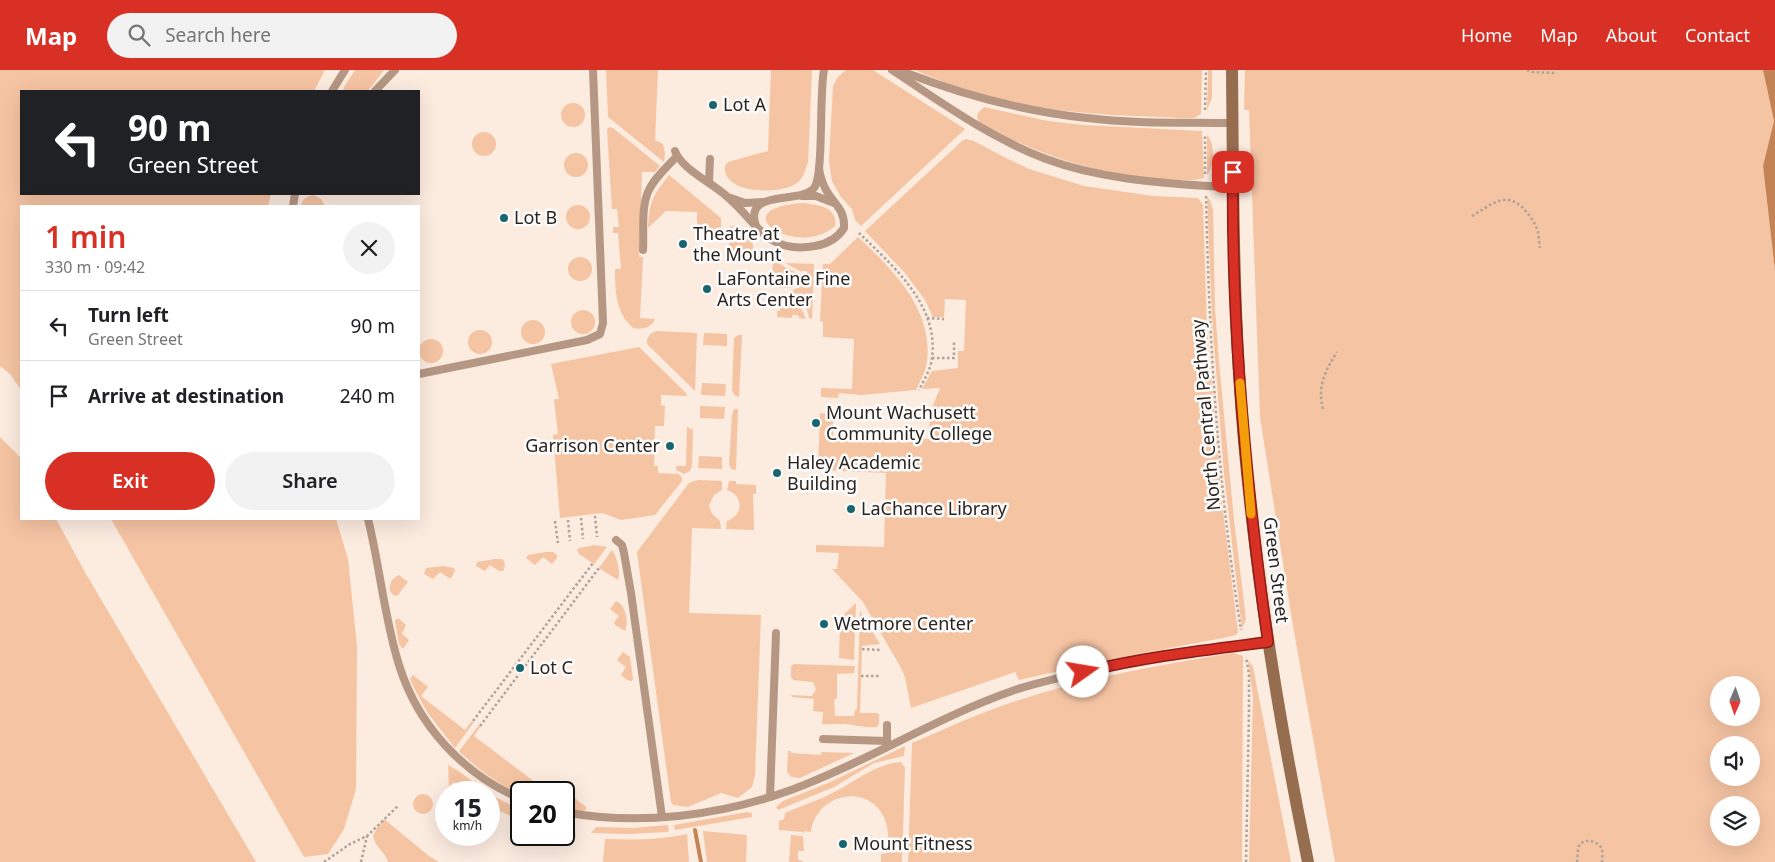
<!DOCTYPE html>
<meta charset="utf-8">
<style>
:root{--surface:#fff;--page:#f2f2f2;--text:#202124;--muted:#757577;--line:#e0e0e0;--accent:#d93025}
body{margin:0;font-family:"Noto Sans",sans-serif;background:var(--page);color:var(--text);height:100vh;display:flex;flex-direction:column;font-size:19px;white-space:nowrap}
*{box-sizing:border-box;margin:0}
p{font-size:16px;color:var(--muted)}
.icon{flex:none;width:28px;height:28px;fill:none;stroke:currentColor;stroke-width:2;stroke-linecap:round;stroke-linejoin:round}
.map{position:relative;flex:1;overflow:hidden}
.sheet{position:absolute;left:20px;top:135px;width:400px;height:315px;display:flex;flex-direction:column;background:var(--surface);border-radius:0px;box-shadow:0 5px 20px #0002}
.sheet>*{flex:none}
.guide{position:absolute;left:20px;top:20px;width:400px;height:105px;border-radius:0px;box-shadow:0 5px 20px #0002;background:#202124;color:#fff;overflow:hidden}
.needle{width:32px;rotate:182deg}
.buttons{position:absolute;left:1710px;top:606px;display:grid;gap:10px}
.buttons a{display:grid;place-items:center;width:50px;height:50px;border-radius:50%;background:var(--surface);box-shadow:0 5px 20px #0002;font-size:25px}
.speed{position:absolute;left:435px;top:711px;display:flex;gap:10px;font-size:25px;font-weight:700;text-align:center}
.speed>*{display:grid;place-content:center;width:65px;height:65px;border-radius:50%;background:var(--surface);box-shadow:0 5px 20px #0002;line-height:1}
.speed small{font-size:12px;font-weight:400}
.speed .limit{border:2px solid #111;border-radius:8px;background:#fff;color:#111}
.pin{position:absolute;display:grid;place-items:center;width:42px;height:42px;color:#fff;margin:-21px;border-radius:10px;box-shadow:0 2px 8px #0006}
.me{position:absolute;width:55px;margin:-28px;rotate:77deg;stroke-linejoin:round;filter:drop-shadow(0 0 4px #0008)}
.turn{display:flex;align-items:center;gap:18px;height:105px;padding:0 25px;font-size:22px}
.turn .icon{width:65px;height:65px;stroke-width:2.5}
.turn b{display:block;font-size:35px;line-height:42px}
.round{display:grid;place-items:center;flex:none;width:52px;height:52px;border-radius:26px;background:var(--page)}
.head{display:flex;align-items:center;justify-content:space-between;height:85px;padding:0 25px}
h1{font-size:30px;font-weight:600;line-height:38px;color:var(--accent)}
.cta{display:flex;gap:10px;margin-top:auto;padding:10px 25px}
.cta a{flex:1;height:58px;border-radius:30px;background:var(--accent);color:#fff;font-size:20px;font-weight:600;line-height:58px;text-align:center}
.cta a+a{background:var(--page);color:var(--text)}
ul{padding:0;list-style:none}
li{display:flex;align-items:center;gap:15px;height:70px;padding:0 25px;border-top:1px solid var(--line)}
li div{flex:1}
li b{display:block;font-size:19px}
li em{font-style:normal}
header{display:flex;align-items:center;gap:30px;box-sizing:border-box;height:70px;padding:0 25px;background:var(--accent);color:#fff}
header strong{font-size:24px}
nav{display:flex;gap:28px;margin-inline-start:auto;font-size:18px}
.search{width:350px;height:45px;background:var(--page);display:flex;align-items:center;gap:12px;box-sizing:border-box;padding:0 18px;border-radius:28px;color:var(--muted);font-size:19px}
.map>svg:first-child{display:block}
.green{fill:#f5c4a3;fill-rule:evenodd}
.water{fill:#c38354}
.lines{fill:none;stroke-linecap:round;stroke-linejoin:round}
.stream{stroke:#c38354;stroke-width:4}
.path{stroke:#afa298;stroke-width:2.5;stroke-dasharray:2.5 2.5;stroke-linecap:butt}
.lane{stroke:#b59783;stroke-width:8}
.secondary{stroke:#976d50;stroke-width:12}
.route-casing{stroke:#8d1f18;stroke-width:12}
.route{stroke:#d93025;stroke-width:9}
.slow{stroke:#f59e0b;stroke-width:9}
.poi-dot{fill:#18656d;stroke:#fcfcfc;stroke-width:2}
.labels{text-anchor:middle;stroke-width:5;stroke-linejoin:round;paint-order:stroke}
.poi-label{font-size:18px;fill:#2b231e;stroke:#fcfcfc;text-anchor:start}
.street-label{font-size:18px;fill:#2b231e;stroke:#fcfcfc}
</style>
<header>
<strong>Map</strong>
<div class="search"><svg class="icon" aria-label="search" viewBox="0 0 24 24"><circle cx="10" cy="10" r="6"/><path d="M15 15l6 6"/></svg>Search here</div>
<nav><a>Home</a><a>Map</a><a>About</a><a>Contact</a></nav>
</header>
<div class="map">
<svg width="1775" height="792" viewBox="0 0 1775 792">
<rect width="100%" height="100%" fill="#fcebdf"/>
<g class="green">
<polygon points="0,0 325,0 314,21 21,21 21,124 271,124 268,136 21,136 21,320 10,304 0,296"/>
<polygon points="355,0 384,0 368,21 343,21 344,17"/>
<polygon points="606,0 658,0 655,70 663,74 665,83 664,92 608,47"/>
<path d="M771 0H812L808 92C805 100 804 108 797 113 781 125 722 125 725 96L728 92 768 81Z"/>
<polygon points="846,0 873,0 965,59 861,156 855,150 852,139 841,127 832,111 829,91 833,16 838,7"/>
<path d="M915 0H1202L1201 44 1194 48H1180C1146 46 1111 46 1077 42 1026 38 962 22 915 0Z"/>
<polygon points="1208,0 1212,0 1212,28 1207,40"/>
<path d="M1245 0H1763L1774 51 1763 96 1775 201V792H1335L1293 556 1260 347 1249 40H1244ZM1719 615H1751V648H1719ZM1719 675H1751V708H1719ZM1719 735H1751V768H1719Z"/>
<circle cx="573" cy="45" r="12"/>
<path d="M984 37 1048 51 1083 55 1202 61 1204 108C1190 112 1176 109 1162 109 1096 105 1035 84 978 52L977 44Z"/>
<path d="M609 57 613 58 660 96 655 102H642L639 187H643L640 248 655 249C651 258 642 260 633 258 616 243 615 222 615 199H621L618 163H613V157H619L617 139H612L607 60Z"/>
<circle cx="484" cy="74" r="12"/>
<path d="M1207 65C1215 73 1215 96 1207 105Z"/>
<polygon points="966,69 974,71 1004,87 1029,99 1084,116 1153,126 1198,128 1203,135 1207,260 1222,433 1238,562 1236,565 1228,567 1117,588 1019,610 1015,602 911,638 905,607 901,598 863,532 832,499 837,499 839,483 816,482 816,475 884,477 886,403 818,400 820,343 833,344 833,366 929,369 930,343 940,318 922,319 932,301 958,298 958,281 964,281 966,230 945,229 944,247 933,247 925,230 905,203 865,161 962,71"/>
<circle cx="576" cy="95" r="12"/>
<path d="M669 105 721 148V161H697V142L666 141 648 158C650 130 652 127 669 105Z"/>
<path d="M314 125 321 129 325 136H301C302 129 307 126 314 125Z"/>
<polygon points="1207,127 1210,130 1213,140 1215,238 1219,292 1234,450 1246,549 1242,559 1224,404 1212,248"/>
<path d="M804 133C818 135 838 137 835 156 797 190 719 138 804 133Z"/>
<circle cx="578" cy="147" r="12"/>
<path d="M731 155 735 159V167L747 168 753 174V182H765C776 193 789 200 803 205V210L801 212H794L792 218H778V206H772L773 192H765V189L728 190 730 157Z"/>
<path d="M858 167C893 200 933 239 927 291 926 301 920 311 916 320L861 325 839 323 838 328 821 327V318L852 319 854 269 823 267V252L820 251 823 194H830Z"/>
<circle cx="580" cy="199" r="12"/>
<path d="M785 193 814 194 812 249 809 248C808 235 798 229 788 223 799 216 807 218 807 201H800Z"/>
<polygon points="778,226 786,227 794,230 794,236 800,236 806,249 799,248 798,245 792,245 792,248 777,247 777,241 780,241 780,235 777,234"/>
<circle cx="583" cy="252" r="12"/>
<circle cx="533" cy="262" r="12"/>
<circle cx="480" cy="272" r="12"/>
<path d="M656 261 697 263 695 321 647 274C646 268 650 263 656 261Z"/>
<polygon points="704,263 727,264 727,276 703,275"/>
<polygon points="738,265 742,265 739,327 734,325 732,320 734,268"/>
<circle cx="431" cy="281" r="12"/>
<polygon points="639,277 686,323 687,326 661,325 661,335 665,336 664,356 655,356 654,396 658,396 658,403 679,404 682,408 682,411 655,445 621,450 602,443 560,448 553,365 558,364 554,329 559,329 551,294"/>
<polygon points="702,313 726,314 725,326 701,325"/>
<polygon points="700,336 725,337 724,349 700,348"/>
<polygon points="734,339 738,339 736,400 731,399 729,394 732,345"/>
<polygon points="687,357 693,360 692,396 690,401 684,404 676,400 676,396 686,396"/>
<polygon points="0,367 21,388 21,449 56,449 86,504 256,792 0,792"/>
<polygon points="699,386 722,387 722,399 698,398"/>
<polygon points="698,410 722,411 722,420 714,425 709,435 712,444 720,451 721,459 692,458 689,543 761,545 755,705 752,717 738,728 721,723 688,737 673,735 671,732 637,482 689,413"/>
<path d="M729 411H736V414L756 415V424H753L754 460 726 459 727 451C744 445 744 426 727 420Z"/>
<polygon points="111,449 336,449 348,489 357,577 356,719 344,759 328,784 304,787"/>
<polygon points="595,475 607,477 594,494 579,484 577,480 579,478"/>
<path d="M612 480C617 487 621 502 618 510L599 498Z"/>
<polygon points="546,482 553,482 557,485 557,488 552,494 543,487 535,495 526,488 528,485"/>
<polygon points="495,489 502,489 504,491 505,496 503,501 499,501 490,495 485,501 476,496 477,492"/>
<polygon points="443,496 454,498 455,501 451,508 449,508 440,502 433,509 424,504 426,498"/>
<path d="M399 505 408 512 397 526 393 525 390 521C389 513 392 508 399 505Z"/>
<path d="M616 531C626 535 629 553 625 561L615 555 614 552 619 546 610 539Z"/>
<polygon points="856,533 854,590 839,588 840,548"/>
<path d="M860 541 880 574 862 576 860 643H876L879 644V653L877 657C867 658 861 656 852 655 843 653 832 655 822 654L823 642 813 641 814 629 792 627 791 625 812 626 816 619 813 612 793 610 791 607V596L794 594 855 596 854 603 837 604V629H834L835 646H854L855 640 857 639Z"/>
<polygon points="398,548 406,555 402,564 409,570 403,579 399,574 395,552 395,550"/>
<polygon points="623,582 630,587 633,609 632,611 627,610 621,605 626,597 617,590"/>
<path d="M1233 583 1243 586 1242 792H908L912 673C940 661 968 648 996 638 1072 610 1153 596 1233 583Z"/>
<polygon points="1248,590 1253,597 1291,792 1249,792 1253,627"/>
<polygon points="413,605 428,617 421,626 465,660 471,652 474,652 455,678 427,642 412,614 410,609"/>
<path d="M479 655 480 657 474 666 548 722C539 723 528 724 521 723 503 719 472 694 459 681Z"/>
<polygon points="905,676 904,686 874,693 834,717 778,740 776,737 783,731 828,713"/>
<polygon points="788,681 791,681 791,683 821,685 821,682 854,683 800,708 791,707 787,702"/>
<path d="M901 692 905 698 902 792H881V784L887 783C888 769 890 755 881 742 861 713 815 727 811 762L804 761V764L803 762 779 760V751L784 749 785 743C803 735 823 729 840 719 860 708 877 694 901 692Z"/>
<polygon points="448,695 460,702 486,722 468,722 454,712 449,716"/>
<circle cx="423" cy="734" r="10"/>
<polygon points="489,724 521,740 521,751 489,736"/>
<polygon points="567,725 572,726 586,737 586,740 582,741 564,738 564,729"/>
<polygon points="747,742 752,743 752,747 675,760 674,755"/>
<path d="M384 749 429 786 439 792H388C385 781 376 779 373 766L379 754 382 756 380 753Z"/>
<path d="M564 753 573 756C580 770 572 774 559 775L556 772 554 765H564Z"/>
<polygon points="668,755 669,761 667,762 628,764 591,763 596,757 633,758"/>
<polygon points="703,761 747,765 746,792 707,792"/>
<path d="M687 764 689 792H603L605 769C633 770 660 770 687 764Z"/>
<polygon points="791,765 803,766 804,781 798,781 798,790 803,791 803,792 789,792"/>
</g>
<polygon class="water" points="1763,0 1775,0 1775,201 1763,96 1774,51"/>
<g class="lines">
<polyline class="stream" points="695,760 701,792"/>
<g class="path">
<polyline points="1527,0 1533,2 1556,3"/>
<polyline points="1205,40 1206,0"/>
<polyline points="1205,104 1205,65"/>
<path d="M1206 126C1209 271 1218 417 1241 560"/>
<path d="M1472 146C1481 141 1492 132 1503 130 1518 127 1532 147 1537 159 1539 165 1539 172 1540 178"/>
<path d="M859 163C893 196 939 235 932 288 931 299 924 310 919 320"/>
<polyline points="927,248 944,249"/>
<polyline points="932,288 954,288 954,272"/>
<path d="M1323 339C1317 317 1325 301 1337 282"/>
<polyline points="595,446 597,467"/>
<polyline points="581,448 583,469"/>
<polyline points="568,450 570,471"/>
<polyline points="555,451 558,473"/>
<polyline points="862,579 880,580"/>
<polyline points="861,606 880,606"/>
<polyline points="473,651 593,493"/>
<polyline points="480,656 599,498"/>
<polyline points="324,792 350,774 367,766 398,736"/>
<polyline points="361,792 367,766"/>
<polyline points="1246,792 1249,640 1249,604 1246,587"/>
<path d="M1577 792C1578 787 1577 780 1579 776 1583 767 1600 771 1602 780 1603 783 1602 788 1602 792"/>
</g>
<g class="lane">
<path d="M892 0C941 32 990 68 1046 89 1105 111 1170 113 1233 118"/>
<path d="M899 0C959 24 1023 41 1087 48 1135 54 1185 52 1233 53"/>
<polyline points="332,21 345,0"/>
<polyline points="375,21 395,0"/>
<path d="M675 81C681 98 710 112 724 124 757 150 764 185 815 176 827 174 837 169 844 158 845 138 833 134 825 118 822 112 820 105 819 98"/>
<polyline points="709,113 710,89"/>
<polyline points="802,126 816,126 834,133"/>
<polyline points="731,128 745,133 763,132"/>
<polyline points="293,136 295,124"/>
<path d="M756 156C743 118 800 135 814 118 824 106 819 23 824 0"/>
<path d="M643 180C644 162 641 138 648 122 654 108 667 97 677 86"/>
<polyline points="419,304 587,270 600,264 603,253 593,0"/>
<path d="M368 449C380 497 384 547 399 595 418 656 463 704 521 729"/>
<polyline points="616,470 622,475 624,483 631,523 662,747"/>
<polyline points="823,669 887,671"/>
<polyline points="887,674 887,655"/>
<polyline points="770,727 776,563"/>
<path d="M564 742C639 756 719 746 791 720 867 692 935 648 1012 621 1028 615 1046 611 1063 607 1130 590 1198 581 1268 572"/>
</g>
<path class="secondary" d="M1232 0C1233 101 1233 203 1239 304 1249 469 1275 631 1308 792"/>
</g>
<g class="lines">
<g class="route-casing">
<path id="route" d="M1083 602C1144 587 1206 580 1268 572 1246 416 1231 259 1233 102"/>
</g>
<use href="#route" class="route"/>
<polyline class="slow" points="1240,313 1251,444"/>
</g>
<g class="poi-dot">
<circle cx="713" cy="35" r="5"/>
<circle cx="504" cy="148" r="5"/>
<circle cx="683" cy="174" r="5"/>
<circle cx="707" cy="219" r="5"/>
<circle cx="816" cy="353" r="5"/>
<circle cx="670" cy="376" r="5"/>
<circle cx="777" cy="403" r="5"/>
<circle cx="851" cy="439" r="5"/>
<circle cx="824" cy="554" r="5"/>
<circle cx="520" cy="598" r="5"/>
<circle cx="843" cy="774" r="5"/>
</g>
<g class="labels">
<g class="poi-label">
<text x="723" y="41">Lot A</text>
<text x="514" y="154">Lot B</text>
<text x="693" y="170">Theatre at<tspan x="693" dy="21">the Mount</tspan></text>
<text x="717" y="215">LaFontaine Fine<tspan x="717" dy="21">Arts Center</tspan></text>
<text x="826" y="349">Mount Wachusett<tspan x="826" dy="21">Community College</tspan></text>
<text x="660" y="382" text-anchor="end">Garrison Center</text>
<text x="787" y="399">Haley Academic<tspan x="787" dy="21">Building</tspan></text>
<text x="861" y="445">LaChance Library</text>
<text x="834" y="560">Wetmore Center</text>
<text x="530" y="604">Lot C</text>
<text x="853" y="780">Mount Fitness</text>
</g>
<g class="street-label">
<text transform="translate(1206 345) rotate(-95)" y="6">North Central Pathway</text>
<text transform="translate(1276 500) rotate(83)" y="6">Green Street</text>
</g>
</g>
</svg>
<div class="buttons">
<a><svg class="needle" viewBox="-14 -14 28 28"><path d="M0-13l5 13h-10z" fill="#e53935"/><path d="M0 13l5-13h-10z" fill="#757577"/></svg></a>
<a><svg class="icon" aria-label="sound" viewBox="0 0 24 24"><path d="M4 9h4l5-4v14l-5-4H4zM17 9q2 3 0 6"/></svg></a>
<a><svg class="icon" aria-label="layers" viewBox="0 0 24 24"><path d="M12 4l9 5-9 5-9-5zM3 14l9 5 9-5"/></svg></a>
</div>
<div class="speed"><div>15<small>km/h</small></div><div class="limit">20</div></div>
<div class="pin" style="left:1233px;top:102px;background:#d93025"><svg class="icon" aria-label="arrive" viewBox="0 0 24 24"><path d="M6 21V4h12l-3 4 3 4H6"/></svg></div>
<svg class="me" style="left:1083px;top:602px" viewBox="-20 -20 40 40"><circle r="19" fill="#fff"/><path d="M0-13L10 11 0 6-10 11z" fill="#d93025"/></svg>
<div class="guide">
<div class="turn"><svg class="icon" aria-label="left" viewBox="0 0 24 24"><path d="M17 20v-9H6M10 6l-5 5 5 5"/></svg><div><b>90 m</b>Green Street</div></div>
</div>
<section class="sheet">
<div class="head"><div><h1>1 min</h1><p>330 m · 09:42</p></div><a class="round"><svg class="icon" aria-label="close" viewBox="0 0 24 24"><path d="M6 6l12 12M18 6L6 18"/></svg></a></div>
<ul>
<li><svg class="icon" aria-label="left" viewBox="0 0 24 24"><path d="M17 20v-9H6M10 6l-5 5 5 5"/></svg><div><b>Turn left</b><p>Green Street</p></div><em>90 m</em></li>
<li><svg class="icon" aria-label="arrive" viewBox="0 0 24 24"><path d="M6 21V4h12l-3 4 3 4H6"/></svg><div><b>Arrive at destination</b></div><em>240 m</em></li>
</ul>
<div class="cta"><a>Exit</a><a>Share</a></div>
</section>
</div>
